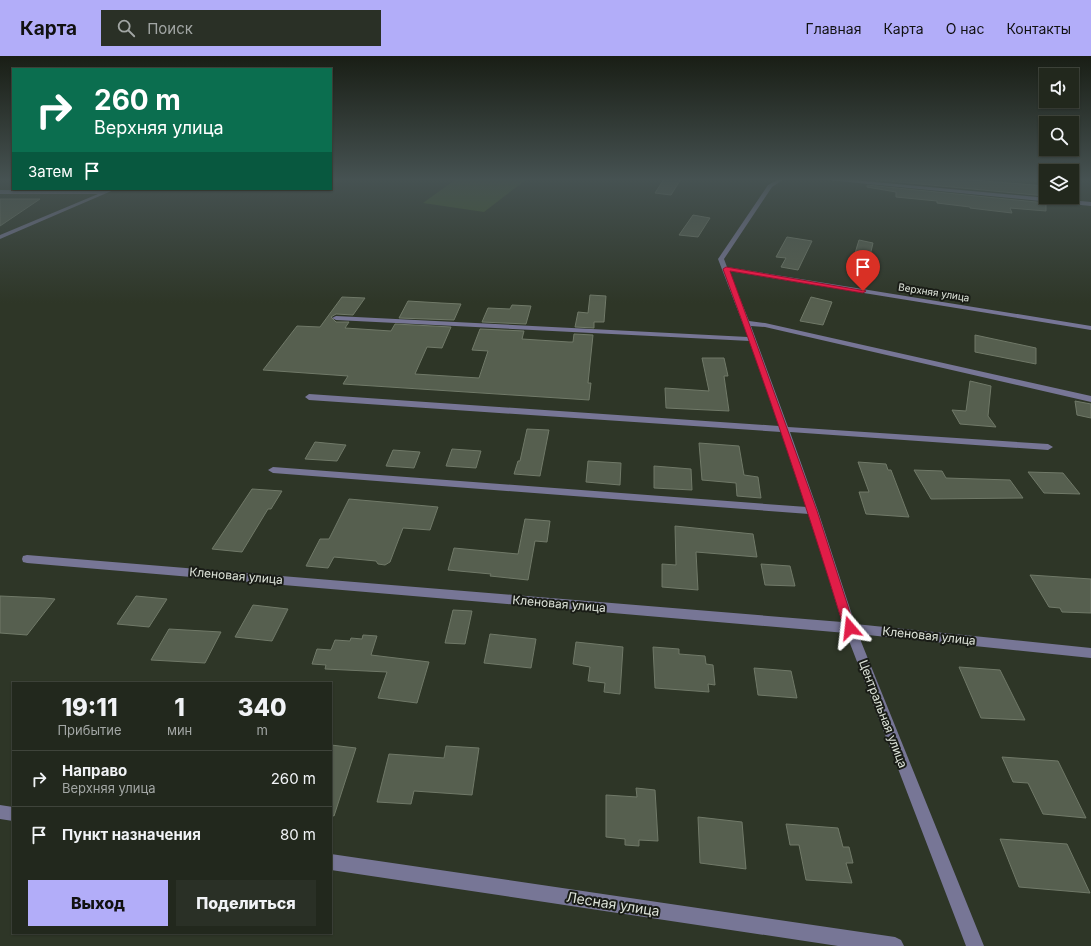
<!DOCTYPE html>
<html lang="ru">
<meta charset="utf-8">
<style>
:root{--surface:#22281d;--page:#2a3026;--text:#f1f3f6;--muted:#a2a6a4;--line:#3f443b;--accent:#b2adf9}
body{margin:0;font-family:Inter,sans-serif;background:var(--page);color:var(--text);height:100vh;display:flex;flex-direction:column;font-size:15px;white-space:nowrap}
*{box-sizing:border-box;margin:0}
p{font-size:13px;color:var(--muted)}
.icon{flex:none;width:22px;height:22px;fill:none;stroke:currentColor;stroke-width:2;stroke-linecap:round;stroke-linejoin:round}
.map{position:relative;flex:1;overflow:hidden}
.details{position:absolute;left:12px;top:626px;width:320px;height:252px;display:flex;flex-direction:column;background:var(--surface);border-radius:0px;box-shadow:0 1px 3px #0004,0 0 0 1px var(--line)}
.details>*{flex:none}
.banner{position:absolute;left:12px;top:12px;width:320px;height:122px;border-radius:0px;box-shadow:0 1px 3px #0004,0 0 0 1px var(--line);background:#0b6e4f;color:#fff;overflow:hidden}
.buttons{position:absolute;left:1039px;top:12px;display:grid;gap:8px}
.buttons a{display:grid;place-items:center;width:40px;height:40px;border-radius:0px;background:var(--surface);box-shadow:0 1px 3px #0004,0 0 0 1px var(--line);font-size:20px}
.pin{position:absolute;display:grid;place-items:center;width:34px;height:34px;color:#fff;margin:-41px -17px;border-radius:50% 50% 50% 0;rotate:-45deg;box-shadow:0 0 4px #0007}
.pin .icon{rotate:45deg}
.me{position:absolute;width:44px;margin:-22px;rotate:343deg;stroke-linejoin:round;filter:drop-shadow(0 0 3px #0008)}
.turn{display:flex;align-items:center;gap:14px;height:84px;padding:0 16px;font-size:18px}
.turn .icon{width:52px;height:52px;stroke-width:2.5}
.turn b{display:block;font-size:28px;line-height:34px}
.then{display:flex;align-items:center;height:38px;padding:0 16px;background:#0003;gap:8px;font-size:15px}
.eta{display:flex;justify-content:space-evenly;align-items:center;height:68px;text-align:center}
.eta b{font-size:24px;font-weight:800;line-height:28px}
.action{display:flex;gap:8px;margin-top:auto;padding:8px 16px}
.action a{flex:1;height:46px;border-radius:0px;background:var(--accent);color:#111;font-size:16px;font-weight:800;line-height:46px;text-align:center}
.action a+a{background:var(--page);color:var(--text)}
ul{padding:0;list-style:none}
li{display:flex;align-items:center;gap:12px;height:56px;padding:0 16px;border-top:1px solid var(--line)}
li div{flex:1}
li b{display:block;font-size:15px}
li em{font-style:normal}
header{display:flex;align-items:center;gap:24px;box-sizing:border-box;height:56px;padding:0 20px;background:var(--accent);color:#111}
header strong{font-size:19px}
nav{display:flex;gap:22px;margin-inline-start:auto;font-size:14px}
.search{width:280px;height:36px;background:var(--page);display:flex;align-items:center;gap:10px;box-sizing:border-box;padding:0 14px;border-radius:0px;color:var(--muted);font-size:15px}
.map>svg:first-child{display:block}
.green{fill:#40572b}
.building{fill:#565f4f;stroke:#707968}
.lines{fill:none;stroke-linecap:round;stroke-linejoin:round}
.minor{fill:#777696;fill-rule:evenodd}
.route{fill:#e11d48;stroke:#92132f}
.labels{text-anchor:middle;stroke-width:4;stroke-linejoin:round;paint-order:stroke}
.far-street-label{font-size:10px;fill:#dde3d9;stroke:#191c16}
.street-label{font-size:12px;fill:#dde3d9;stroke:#191c16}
.near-street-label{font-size:14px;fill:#dde3d9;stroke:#191c16}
</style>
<header>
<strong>Карта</strong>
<div class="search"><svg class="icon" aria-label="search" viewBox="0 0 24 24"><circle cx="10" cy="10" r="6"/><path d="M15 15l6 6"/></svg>Поиск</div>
<nav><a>Главная</a><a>Карта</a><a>О нас</a><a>Контакты</a></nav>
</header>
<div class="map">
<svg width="1091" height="890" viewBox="0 0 1091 890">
<rect width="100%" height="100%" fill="#2e3627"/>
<polygon class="green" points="456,123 527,123 484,156 423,147"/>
<g class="building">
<polygon points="664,123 681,123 671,139 655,137"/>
<polygon points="867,123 960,123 1046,130 1046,140"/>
<polygon points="867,129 1046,147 1046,155 1010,152 1012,157 970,152 970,151 937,147 937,145 896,141 896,136 867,131"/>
<polygon points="0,143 40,143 0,170"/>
<polygon points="693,159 710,162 698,181 679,179"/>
<polygon points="787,181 812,185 798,214 781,211 786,202 776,201"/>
<polygon points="859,184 873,187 866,217 850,214"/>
<polygon points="590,239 606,240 604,266 594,266 594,272 575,271 578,256 588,257"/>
<polygon points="342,241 365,242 353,259 336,258 331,261 336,266 349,266 345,272 391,275 395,268 451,271 442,292 427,291 415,318 479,322 488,295 472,294 480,273 524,275 522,283 569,286 573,286 574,278 593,279 588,327 591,327 589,344 343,328 348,320 263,314 297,270 320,271"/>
<polygon points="811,241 832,246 823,269 800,265"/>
<polygon points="408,245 441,247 461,248 454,264 399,262"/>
<polygon points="512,249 531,250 526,268 482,266 488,252 510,253"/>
<polygon points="975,279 1036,292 1036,308 975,296"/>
<polygon points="702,302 724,302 728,320 724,320 729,355 666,352 665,332 709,335"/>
<polygon points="970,325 991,330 988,360 996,371 960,368 952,354 966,355"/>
<polygon points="1075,345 1091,348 1091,362 1077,359"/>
<polygon points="527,373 549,374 540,420 514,418 518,405 520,405"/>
<polygon points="315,386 346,389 337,405 305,403"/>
<polygon points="699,387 739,390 744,419 758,421 761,442 737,440 736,427 702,424"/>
<polygon points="452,393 481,395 476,412 446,410"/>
<polygon points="393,394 420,396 414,412 386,410"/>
<polygon points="588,405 621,407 620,429 586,426"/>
<polygon points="858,406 886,408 888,414 891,414 909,461 866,458 859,436 869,436"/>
<polygon points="654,410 691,413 692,434 654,432"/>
<polygon points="914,414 942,415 946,422 1010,424 1023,442 931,443"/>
<polygon points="1028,416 1063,417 1080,438 1044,437"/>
<polygon points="252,433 282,435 271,453 268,453 242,496 212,493"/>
<polygon points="349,443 394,447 438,451 430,474 403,472 390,506 385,509 378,508 376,505 334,501 328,512 306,510 320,483 329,483"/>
<polygon points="525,463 550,465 547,486 535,485 528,524 490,520 491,518 448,514 454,492 518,498"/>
<polygon points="675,470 753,478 757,501 696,496 698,534 662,531 662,508 676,509"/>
<polygon points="761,508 790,510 795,530 765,529"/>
<polygon points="1030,519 1091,523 1091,557 1062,556 1060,552 1049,551"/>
<polygon points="0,540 45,542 55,543 27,579 0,577"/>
<polygon points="136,540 167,543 149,571 117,568"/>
<polygon points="253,549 288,553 272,585 235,581"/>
<polygon points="453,554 472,555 465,588 445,587"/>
<polygon points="169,573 221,576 205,607 151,604"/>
<polygon points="490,578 536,583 531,612 484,607"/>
<polygon points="363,579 377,580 371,599 429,606 417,647 378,642 387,616 325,613 326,609 312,608 317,593 331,594 335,584 350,585 351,582 362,583"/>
<polygon points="576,586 623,591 620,638 604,636 605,627 588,625 590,611 573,608"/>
<polygon points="653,591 679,593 679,598 705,600 706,608 713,609 715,629 708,628 709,636 655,632"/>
<polygon points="959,611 1000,614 1025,664 981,662"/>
<polygon points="754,612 791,615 797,642 758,639"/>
<polygon points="331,689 356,692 334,760 331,759"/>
<polygon points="446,690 479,692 472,739 414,735 411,748 377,746 389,698 444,702"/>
<polygon points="1002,701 1058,705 1086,762 1043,758 1028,727 1013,726"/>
<polygon points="636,732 655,734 658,785 639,784 639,790 625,789 625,783 606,781 606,739 637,741"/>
<polygon points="698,761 742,766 746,813 700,807"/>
<polygon points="786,768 838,772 843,791 849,791 853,807 846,807 852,827 806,824 799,789 790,789"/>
<polygon points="1000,783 1067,788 1090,837 1019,831"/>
</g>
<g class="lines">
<g class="minor">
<polygon points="779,123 784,123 772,131 724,203 727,211 1091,270 1091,274 729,215 749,265 765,267 1091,340 1091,346 765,271 751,270 788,371 1048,388 1053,391 1048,394 790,376 818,455 855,568 1091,592 1091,602 858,578 984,890 966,890 846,577 27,507 23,506 22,503 23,500 27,499 842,566 809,458 273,417 268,414 273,411 807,451 781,376 309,344 305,341 309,338 779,370 750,285 336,264 332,262 336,260 748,281 718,203 768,129"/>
<polygon points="826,123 842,123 1091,146 1091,150 828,124"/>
<polygon points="109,133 116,133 0,183 0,179 98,138 0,138 0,134 104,135"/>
<polygon points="0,749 13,751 13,765 0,763"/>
<polygon points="331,798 895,881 901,884 904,890 838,890 331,814"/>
</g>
</g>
<linearGradient id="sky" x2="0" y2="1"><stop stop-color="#191e15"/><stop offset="0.5" stop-color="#465252"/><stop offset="1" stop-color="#465252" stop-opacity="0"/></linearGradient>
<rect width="1091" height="247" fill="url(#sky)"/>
<path class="route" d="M726 211 866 235 863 237 730 215 817 455 855 572 853 575H846L844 572C807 451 767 332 723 213Z"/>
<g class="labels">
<g class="far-street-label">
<text transform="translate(934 236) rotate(9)" y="4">Верхняя улица</text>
</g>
<g class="street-label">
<text transform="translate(236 520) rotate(5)" y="4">Кленовая улица</text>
<text transform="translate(559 548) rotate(5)" y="4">Кленовая улица</text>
<text transform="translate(929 580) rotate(6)" y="4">Кленовая улица</text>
<text transform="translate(883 658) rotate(69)" y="4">Центральная улица</text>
</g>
<g class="near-street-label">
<text transform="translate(613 848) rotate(9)" y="5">Лесная улица</text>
</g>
</g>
</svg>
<div class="buttons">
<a><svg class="icon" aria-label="sound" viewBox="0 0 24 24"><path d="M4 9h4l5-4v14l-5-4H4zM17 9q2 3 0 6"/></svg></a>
<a><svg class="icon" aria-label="search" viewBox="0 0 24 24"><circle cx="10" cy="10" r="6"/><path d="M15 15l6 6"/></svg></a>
<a><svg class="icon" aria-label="layers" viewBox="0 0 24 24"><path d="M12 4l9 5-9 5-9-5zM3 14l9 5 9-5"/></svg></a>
</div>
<div class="pin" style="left:863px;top:235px;background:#d93025"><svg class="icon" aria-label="arrive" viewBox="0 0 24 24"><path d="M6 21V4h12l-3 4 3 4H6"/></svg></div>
<svg class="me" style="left:850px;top:572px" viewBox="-20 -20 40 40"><path d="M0-17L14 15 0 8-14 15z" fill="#e11d48" stroke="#fff" stroke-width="4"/></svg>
<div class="banner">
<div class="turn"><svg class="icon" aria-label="right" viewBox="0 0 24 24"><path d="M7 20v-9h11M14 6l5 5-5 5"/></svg><div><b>260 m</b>Верхняя улица</div></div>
<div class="then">Затем<svg class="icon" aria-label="arrive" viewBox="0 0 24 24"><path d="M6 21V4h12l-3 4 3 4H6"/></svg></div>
</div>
<section class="details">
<div class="eta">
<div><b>19:11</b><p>Прибытие</p></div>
<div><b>1</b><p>мин</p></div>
<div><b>340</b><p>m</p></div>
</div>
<ul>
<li><svg class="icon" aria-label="right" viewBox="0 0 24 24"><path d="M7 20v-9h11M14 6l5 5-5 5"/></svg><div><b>Направо</b><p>Верхняя улица</p></div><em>260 m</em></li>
<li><svg class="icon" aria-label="arrive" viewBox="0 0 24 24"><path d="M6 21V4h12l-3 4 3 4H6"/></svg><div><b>Пункт назначения</b></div><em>80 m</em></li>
</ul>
<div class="action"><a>Выход</a><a>Поделиться</a></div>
</section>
</div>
